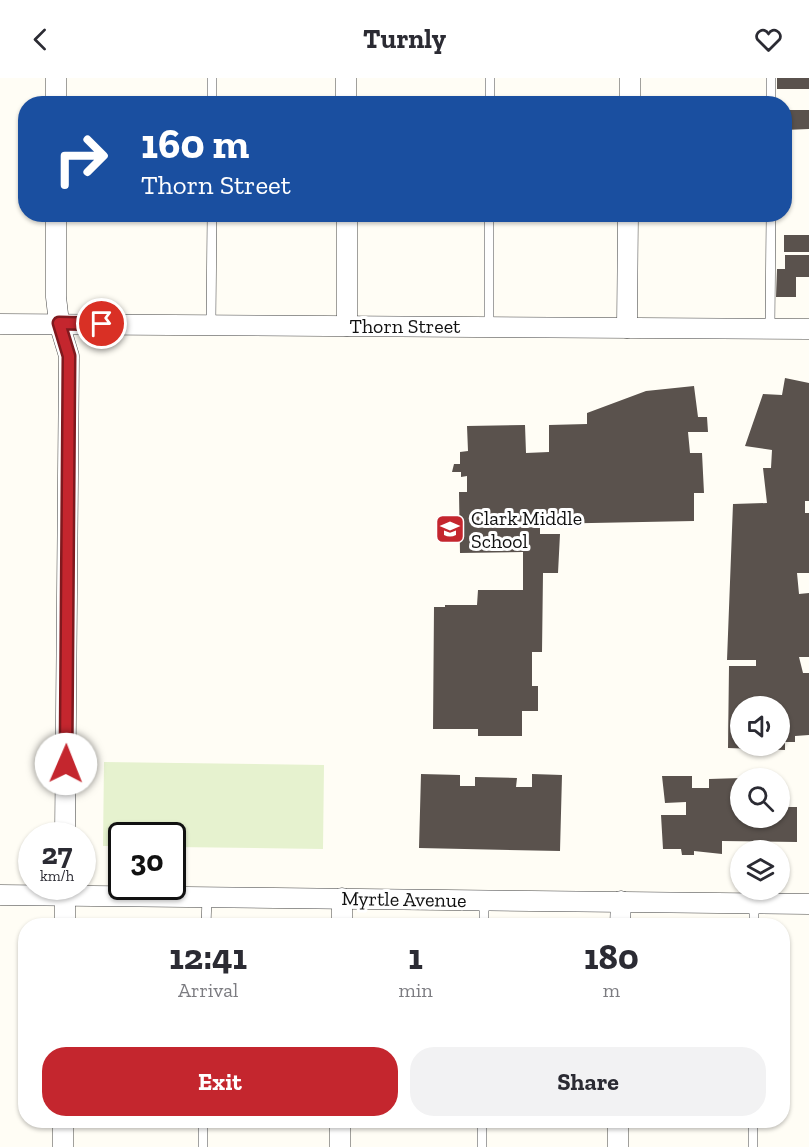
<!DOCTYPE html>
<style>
:root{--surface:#fff;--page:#f2f2f3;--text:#2b2b33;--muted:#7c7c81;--accent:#c4262e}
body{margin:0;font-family:"Zilla Slab",serif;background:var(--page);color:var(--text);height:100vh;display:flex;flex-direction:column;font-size:22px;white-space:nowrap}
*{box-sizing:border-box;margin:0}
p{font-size:20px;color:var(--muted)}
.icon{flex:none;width:33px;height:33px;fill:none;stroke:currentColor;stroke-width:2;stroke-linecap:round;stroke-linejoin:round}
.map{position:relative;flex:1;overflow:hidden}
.side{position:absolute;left:18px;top:840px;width:772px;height:210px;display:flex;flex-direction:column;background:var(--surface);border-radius:24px;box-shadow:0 2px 4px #0004}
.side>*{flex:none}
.top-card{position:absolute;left:18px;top:18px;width:774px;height:126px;border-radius:24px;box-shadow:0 2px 4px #0004;background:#1a4fa0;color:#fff;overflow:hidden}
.tools{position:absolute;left:730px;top:618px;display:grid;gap:12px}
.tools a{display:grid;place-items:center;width:60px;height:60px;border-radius:50%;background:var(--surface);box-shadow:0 2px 4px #0004;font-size:30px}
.speed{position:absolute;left:18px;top:744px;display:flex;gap:12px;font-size:30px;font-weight:700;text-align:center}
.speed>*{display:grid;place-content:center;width:78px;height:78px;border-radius:50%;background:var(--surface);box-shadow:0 2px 4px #0004;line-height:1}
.speed small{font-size:15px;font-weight:400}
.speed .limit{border:3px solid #111;border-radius:9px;background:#fff;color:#111}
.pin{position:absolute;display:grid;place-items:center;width:51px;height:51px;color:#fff;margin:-26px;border:3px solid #fff;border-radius:50%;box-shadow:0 2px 6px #0007}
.me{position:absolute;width:66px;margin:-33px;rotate:1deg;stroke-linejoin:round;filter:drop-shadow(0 0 4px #0008)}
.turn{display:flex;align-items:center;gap:21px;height:126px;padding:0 24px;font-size:27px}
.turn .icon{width:78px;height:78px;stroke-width:2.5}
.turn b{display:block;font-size:42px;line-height:51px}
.eta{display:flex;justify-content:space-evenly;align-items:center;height:102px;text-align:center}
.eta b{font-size:36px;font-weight:700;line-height:42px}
.cta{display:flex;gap:12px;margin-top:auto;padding:12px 24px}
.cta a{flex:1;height:69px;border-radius:24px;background:var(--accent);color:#fff;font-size:24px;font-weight:700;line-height:69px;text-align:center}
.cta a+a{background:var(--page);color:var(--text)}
header{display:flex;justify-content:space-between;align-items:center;height:78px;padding:0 24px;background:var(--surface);font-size:27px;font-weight:700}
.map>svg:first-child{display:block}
.pitch{fill:#e6f2cf}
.building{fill:#5a524d;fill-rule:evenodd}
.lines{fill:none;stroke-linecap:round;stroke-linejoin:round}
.service-casing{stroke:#444;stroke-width:10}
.minor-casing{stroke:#444;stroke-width:21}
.service{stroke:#fff;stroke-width:9}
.minor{stroke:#fff;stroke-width:20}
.route-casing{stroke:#7f191e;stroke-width:15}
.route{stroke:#c4262e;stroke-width:10}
.labels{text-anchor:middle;stroke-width:6;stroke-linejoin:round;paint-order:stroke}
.street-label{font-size:20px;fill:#111;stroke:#fff}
.poi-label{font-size:20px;fill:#111;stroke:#fff;text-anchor:start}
</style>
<header><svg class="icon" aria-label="back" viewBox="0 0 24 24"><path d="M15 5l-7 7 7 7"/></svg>Turnly<svg class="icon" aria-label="heart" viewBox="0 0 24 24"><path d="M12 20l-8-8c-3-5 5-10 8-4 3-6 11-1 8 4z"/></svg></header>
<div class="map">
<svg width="809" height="1069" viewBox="0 0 809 1069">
<rect width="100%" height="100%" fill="#fffdf5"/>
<polygon class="pitch" points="104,684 324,687 323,771 173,769 172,758 122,758 121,768 103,768"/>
<g class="building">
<rect x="777" y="0" width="32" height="11"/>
<polygon points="784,32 809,32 809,51 784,52"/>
<rect x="784" y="157" width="25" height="17"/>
<polygon points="785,177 809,177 809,199 796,199 796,219 776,219 777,191 785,191"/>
<path d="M785 300 809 305V423H805V435H809V495H797L799 516 809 515V579H799L803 595H809V657L795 658V664H785V672L728 670 729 588H756V582H727L733 426 767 425 763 390H771L772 372 745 368 763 316 782 317ZM741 628H780V668H741Z"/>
<polygon points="694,308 698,339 707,339 708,354 688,354 690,375 702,375 704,415 694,415 694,443 540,446 540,456 560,456 558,495 543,495 542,574 532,574 532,608 538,608 538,633 522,633 522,658 478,658 478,651 433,651 434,529 445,529 445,527 477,527 478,512 523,512 523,474 460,475 459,414 467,414 467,398 461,399 461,394 452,394 454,386 460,386 460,374 468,373 467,348 525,347 526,375 549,374 549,347 587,346 587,335 646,313"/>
<polygon points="421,696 460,697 460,708 475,708 475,699 517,700 516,709 532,709 532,696 562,697 560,773 419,770"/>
<polygon points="662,698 692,698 692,710 709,710 709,701 741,700 741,740 780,740 780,729 797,729 797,764 722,763 722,776 694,773 694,777 682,777 681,771 663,771 661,737 686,737 686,724 665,725"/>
</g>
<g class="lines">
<g class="service-casing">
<g id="service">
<polyline points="212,26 212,0"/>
<polyline points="490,26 490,0"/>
<polyline points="771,26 771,0"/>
<polyline points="211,246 212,136"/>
<polyline points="489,249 489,136"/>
<polyline points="770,251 771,136"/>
<polyline points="206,848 207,819"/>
<polyline points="484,848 484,822"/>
<polyline points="754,848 754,825"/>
<polyline points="203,1069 203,1042"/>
<polyline points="482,1069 482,1042"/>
<polyline points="753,1069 753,1042"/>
</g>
</g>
<g class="minor-casing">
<g id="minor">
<polyline points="56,0 56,26"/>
<polyline points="346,0 346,26"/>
<polyline points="630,26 630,0"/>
<polyline points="56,136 56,219 59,245 69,278 65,758"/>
<polyline points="347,136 347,248"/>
<polyline points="0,246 809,251"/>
<polyline points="627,250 628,136"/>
<polyline points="0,817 809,826"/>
<polyline points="65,848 65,808"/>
<polyline points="342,848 342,820"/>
<polyline points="620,848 621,823"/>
<polyline points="63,1069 63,1042"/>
<polyline points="340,1069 340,1042"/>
<polyline points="618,1069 618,1042"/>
</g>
</g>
<use href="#service" class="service"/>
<use href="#minor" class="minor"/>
</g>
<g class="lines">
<g class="route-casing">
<polyline id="route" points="66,686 69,278 59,245 102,246"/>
</g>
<use href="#route" class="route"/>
</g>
<defs>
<g id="school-square" transform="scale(1.5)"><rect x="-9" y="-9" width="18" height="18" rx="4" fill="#c4262e" stroke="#fff"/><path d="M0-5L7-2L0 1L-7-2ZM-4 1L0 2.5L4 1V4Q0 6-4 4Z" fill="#fff"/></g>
</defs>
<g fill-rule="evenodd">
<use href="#school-square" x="450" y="451"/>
</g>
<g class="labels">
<g class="street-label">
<text x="405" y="255">Thorn Street</text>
<text transform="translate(404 821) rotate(1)" y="7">Myrtle Avenue</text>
</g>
<g class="poi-label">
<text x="471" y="447">Clark Middle<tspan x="471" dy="23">School</tspan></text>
</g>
</g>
</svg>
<div class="tools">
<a><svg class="icon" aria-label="sound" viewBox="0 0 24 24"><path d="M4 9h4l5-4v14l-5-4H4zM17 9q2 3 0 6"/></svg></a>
<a><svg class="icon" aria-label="search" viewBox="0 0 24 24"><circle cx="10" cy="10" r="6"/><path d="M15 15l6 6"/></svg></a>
<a><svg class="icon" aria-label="layers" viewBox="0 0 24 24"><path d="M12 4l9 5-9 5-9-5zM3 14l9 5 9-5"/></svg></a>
</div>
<div class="speed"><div>27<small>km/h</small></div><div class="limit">30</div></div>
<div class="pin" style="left:102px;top:246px;background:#d93025"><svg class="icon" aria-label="arrive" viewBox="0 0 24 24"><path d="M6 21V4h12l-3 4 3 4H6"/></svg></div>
<svg class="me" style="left:66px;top:686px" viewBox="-20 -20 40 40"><circle r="19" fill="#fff"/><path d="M0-13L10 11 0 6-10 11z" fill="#c4262e"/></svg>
<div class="top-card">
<div class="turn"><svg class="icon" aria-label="right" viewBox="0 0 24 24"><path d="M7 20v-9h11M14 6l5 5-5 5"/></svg><div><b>160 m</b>Thorn Street</div></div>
</div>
<section class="side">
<div class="eta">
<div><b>12:41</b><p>Arrival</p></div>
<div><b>1</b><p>min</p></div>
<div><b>180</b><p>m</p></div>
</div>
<div class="cta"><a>Exit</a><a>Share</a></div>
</section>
</div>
